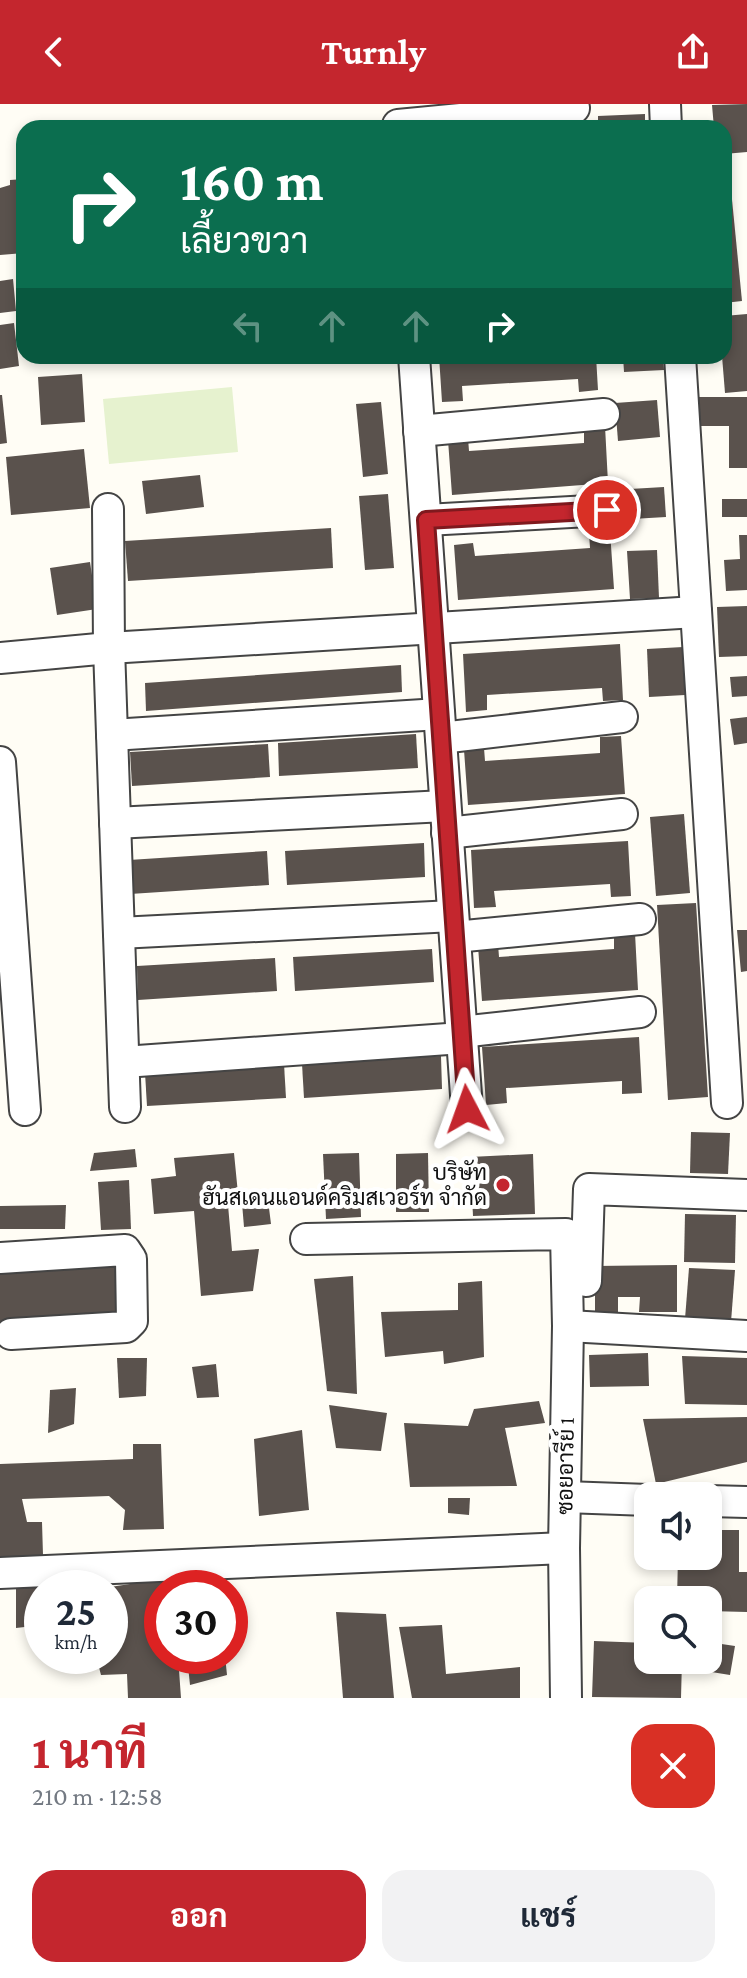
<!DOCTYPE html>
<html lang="th">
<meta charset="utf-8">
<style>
:root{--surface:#fff;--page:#f2f2f3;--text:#1f2937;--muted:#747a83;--accent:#c4262e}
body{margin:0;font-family:"Crimson Pro",Sarabun,serif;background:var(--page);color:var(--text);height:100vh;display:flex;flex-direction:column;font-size:30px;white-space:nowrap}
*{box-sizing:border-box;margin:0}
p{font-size:26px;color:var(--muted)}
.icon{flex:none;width:44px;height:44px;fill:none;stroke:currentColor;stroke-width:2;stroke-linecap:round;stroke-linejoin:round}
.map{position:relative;height:1594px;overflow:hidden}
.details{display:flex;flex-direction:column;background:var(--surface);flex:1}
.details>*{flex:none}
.hud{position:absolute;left:16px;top:16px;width:716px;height:244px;border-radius:24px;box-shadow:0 4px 12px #0003;background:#0b6e4f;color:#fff;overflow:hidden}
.buttons{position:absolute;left:634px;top:1378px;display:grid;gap:16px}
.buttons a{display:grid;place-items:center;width:88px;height:88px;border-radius:16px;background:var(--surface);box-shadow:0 4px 12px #0003;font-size:40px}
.speed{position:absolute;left:24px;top:1466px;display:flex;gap:16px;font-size:40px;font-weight:700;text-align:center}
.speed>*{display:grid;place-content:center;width:104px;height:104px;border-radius:50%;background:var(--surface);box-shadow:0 4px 12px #0003;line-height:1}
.speed small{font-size:20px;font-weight:400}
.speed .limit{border:12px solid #d22;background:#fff;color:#111}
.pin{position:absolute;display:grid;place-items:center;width:68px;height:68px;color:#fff;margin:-34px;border:4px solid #fff;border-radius:50%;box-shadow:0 2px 8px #0007}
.me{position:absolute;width:88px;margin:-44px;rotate:356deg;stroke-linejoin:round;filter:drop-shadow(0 0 6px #0008)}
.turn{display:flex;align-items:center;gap:28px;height:168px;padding:0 32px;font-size:36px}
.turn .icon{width:104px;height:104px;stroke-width:2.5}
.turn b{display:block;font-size:56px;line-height:68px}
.lanes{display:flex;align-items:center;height:76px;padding:0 32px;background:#0003;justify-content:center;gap:40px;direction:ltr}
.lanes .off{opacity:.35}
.round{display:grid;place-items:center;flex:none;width:84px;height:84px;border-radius:24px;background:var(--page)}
.head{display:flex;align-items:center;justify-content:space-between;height:136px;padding:0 32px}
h1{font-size:48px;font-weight:700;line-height:60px;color:var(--accent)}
.cta{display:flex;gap:16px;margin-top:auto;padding:16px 32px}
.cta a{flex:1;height:92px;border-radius:24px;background:var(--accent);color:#fff;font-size:32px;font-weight:700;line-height:92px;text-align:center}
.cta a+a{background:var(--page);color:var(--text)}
header{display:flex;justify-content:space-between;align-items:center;height:104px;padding:0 32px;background:var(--accent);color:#fff;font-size:36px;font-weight:700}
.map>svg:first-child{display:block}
.pitch{fill:#e6f2cf}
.building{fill:#5a524d}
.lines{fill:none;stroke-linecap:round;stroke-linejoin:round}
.minor-casing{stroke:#444;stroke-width:34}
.minor{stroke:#fff;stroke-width:30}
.route-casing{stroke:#7f191e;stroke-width:20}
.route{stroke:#c4262e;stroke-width:14}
.poi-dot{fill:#c4262e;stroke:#fff;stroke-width:3}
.labels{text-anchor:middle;stroke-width:8;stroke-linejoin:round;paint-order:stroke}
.poi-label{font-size:22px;fill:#111;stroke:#fff;text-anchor:end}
.street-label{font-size:22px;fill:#111;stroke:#fff}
</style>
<header><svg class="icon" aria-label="back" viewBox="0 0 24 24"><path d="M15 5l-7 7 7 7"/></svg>Turnly<svg class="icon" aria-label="share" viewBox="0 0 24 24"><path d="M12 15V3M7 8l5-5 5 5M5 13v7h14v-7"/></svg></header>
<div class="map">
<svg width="747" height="1594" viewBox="0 0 747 1594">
<rect width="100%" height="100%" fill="#fffdf5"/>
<polygon class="pitch" points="232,283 238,348 109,360 103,295"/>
<g class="building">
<polygon points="747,0 747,48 724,50 724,24 714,24 712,1"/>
<polygon points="645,10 645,24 598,24 598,12"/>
<polygon points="724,65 729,65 742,197 724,199"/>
<polygon points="24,75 24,149 0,151 0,84 10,81 10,76"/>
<polygon points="13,175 16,207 0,209 0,177"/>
<polygon points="747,210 747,287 725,289 722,252 724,212"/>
<polygon points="14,219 19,262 0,265 0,221"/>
<polygon points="439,252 596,252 598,286 579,288 578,275 462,282 463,297 442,298"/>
<polygon points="623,252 663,252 664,266 624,268"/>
<polygon points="82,270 85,318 41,321 38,273"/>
<polygon points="0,291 2,291 7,339 0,340"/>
<polygon points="699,293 747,293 747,364 729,364 729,322 699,322"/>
<polygon points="657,296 660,333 618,337 615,299"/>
<polygon points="381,298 388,370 363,373 356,300"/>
<polygon points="605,322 608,379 452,391 448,336 468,334 469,347 584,339 584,323"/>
<polygon points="84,345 90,404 11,411 6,353"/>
<polygon points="200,371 204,403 146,410 142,377"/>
<polygon points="664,383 666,413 632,415 630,385"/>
<polygon points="388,390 394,464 365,466 359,392"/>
<rect x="722" y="395" width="25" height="18"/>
<polygon points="331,424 333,464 128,477 125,437"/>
<polygon points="610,427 614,485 458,496 454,441 473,439 475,452 590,444 589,429"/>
<polygon points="739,431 747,431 747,486 726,487 724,456 740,455"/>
<polygon points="657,446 659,494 630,495 627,447"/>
<polygon points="90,458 97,505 57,511 50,464"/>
<polygon points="747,502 747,552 719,553 717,503"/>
<polygon points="620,540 623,596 603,597 602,584 487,591 487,606 466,608 463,550"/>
<polygon points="683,543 685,591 649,593 647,545"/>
<polygon points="401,561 402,588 146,607 145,579"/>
<polygon points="747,572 747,592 732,593 730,573"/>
<polygon points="747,613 747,639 734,641 730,615"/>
<polygon points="416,630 418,664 279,672 278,639"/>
<polygon points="621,632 625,690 468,701 464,646 484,644 485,657 600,649 600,633"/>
<polygon points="268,640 270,673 132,682 130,648"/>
<polygon points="684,710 690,789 656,792 650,713"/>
<polygon points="628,737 631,792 611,793 610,780 494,787 496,803 474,804 471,746"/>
<polygon points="424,739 425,773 287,781 285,747"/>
<polygon points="267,747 269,781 130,790 129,756"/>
<polygon points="696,799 708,993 668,996 657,801"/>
<polygon points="737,826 747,826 747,867 741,868"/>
<polygon points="635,829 638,886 482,897 478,842 498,840 499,853 614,845 614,830"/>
<polygon points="432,845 434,878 295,887 293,853"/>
<polygon points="275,854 277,887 138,896 137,862"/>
<polygon points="639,933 642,989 622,990 622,977 506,984 507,999 486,1001 482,943"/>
<polygon points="441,952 442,985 304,994 302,960"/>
<polygon points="284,960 286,994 147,1002 145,969"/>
<polygon points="691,1028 730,1029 728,1070 690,1069"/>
<polygon points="135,1045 137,1063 90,1067 94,1049"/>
<polygon points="234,1049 239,1100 228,1101 232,1147 259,1145 253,1187 201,1192 194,1107 154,1110 151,1075 176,1072 174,1054"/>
<polygon points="359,1049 361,1113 326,1115 323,1050"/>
<polygon points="428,1049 429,1108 396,1108 396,1050"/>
<polygon points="533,1050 535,1110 473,1112 470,1053"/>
<polygon points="129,1076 131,1125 101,1126 98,1078"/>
<polygon points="268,1096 271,1120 244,1123 242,1099"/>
<polygon points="66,1101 65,1125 0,1125 0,1102"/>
<polygon points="685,1110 736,1111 735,1159 684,1158"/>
<polygon points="123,1150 131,1217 0,1225 0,1157"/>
<polygon points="677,1161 677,1208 639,1208 640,1193 618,1193 618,1215 595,1216 595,1162"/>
<polygon points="689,1164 735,1166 731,1218 685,1215"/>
<polygon points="353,1172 357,1290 327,1287 314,1175"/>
<polygon points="482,1177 484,1253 444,1260 443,1247 385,1253 381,1208 458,1206 458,1179"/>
<polygon points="648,1249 649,1282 590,1283 589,1251"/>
<polygon points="682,1252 747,1254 747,1301 685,1300"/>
<polygon points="117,1254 147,1254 146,1292 119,1294"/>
<polygon points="216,1260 219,1293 197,1294 192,1263"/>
<polygon points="76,1284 74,1320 48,1329 50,1286"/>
<polygon points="539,1297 545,1319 505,1324 517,1382 410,1383 404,1319 468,1322 474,1305"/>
<polygon points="329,1301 387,1309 381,1347 336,1344"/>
<polygon points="747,1313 747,1358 656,1380 643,1315"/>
<polygon points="302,1326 309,1406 259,1412 254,1335"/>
<polygon points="133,1340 161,1340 164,1425 123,1426 125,1406 109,1392 22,1395 27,1418 42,1418 43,1451 0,1455 0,1360 133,1355"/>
<polygon points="448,1394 470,1394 469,1411 448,1409"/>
<polygon points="708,1426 739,1426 739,1468 747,1468 747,1508 708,1507 708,1496 677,1496 678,1452 708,1452"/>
<polygon points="170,1474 171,1484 162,1484 162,1552 178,1552 181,1594 128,1594 127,1570 101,1571 96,1552 110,1552 110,1483"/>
<polygon points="16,1482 42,1482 42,1521 16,1524"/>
<polygon points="336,1508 386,1510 394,1594 343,1594"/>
<polygon points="442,1521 446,1570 520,1563 520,1594 412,1594 399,1523"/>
<polygon points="594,1537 648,1539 648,1556 682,1556 681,1594 592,1593"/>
<polygon points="708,1538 735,1542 730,1571 699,1566 700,1556 708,1556"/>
<polygon points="187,1552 225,1552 227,1571 190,1581"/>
</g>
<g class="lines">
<g class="minor-casing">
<g id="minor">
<polyline points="665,0 666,24"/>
<polyline points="398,21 574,4"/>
<polyline points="414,252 467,1005"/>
<polyline points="680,252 727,999"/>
<polyline points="419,327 604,310"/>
<polyline points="108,405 109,544 125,1003"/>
<polyline points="426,416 607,406"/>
<polyline points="0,554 109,544 696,508"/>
<polyline points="112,631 439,610"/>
<polyline points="441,634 622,613"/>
<polyline points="0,658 25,1006"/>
<polyline points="115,719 445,702"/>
<polyline points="447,729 622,710"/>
<polyline points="119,829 453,812"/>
<polyline points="455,833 640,815"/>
<polyline points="461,928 640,908"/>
<polyline points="124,958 462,934"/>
<polyline points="306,1135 566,1130 568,1222 564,1444 566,1594"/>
<polyline points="0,1154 125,1146 131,1155 132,1217 126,1223 11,1230"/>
<polyline points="586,1177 589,1085 747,1091"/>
<polyline points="568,1222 747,1232"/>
<polyline points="565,1393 648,1396"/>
<polyline points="708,1397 747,1398"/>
<polyline points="0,1469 564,1444"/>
</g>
</g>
<use href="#minor" class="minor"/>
</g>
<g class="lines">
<g class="route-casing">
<polyline id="route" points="467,1005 426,416 607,406"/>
</g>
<use href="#route" class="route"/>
</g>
<circle class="poi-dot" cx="503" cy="1081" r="8"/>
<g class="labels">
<g class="poi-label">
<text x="487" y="1076">บริษัท<tspan x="487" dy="25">ฮันสเดนแอนด์คริมสเวอร์ท จำกัด</tspan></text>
</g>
<g class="street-label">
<text transform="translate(565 1362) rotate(-89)" y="8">ซอยอารีย์ 1</text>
</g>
</g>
</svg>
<div class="buttons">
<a><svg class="icon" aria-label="sound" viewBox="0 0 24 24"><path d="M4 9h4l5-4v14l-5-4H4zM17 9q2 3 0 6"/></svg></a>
<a><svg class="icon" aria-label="search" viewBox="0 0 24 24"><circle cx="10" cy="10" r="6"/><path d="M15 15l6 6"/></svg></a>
</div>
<div class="speed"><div>25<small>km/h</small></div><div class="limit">30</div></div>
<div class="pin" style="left:607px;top:406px;background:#d93025"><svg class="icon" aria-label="arrive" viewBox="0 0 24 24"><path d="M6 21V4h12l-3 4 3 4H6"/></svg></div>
<svg class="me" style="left:467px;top:1005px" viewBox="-20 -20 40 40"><path d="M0-17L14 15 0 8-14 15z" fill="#c4262e" stroke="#fff" stroke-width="4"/></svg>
<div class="hud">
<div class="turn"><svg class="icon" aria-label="right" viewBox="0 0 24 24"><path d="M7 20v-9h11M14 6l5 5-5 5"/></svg><div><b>160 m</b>เลี้ยวขวา</div></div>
<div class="lanes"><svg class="icon off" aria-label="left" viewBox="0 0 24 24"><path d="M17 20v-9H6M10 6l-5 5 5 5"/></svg><svg class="icon off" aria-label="ahead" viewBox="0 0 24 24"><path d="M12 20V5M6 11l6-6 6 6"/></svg><svg class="icon off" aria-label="ahead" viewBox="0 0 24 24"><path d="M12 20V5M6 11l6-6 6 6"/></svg><svg class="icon" aria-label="right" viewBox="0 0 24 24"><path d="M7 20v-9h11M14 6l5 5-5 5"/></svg></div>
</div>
</div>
<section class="details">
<div class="head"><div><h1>1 นาที</h1><p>210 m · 12:58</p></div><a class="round" style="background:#d93025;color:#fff"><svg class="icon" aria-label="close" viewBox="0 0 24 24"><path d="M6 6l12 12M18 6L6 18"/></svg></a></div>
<div class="cta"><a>ออก</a><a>แชร์</a></div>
</section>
